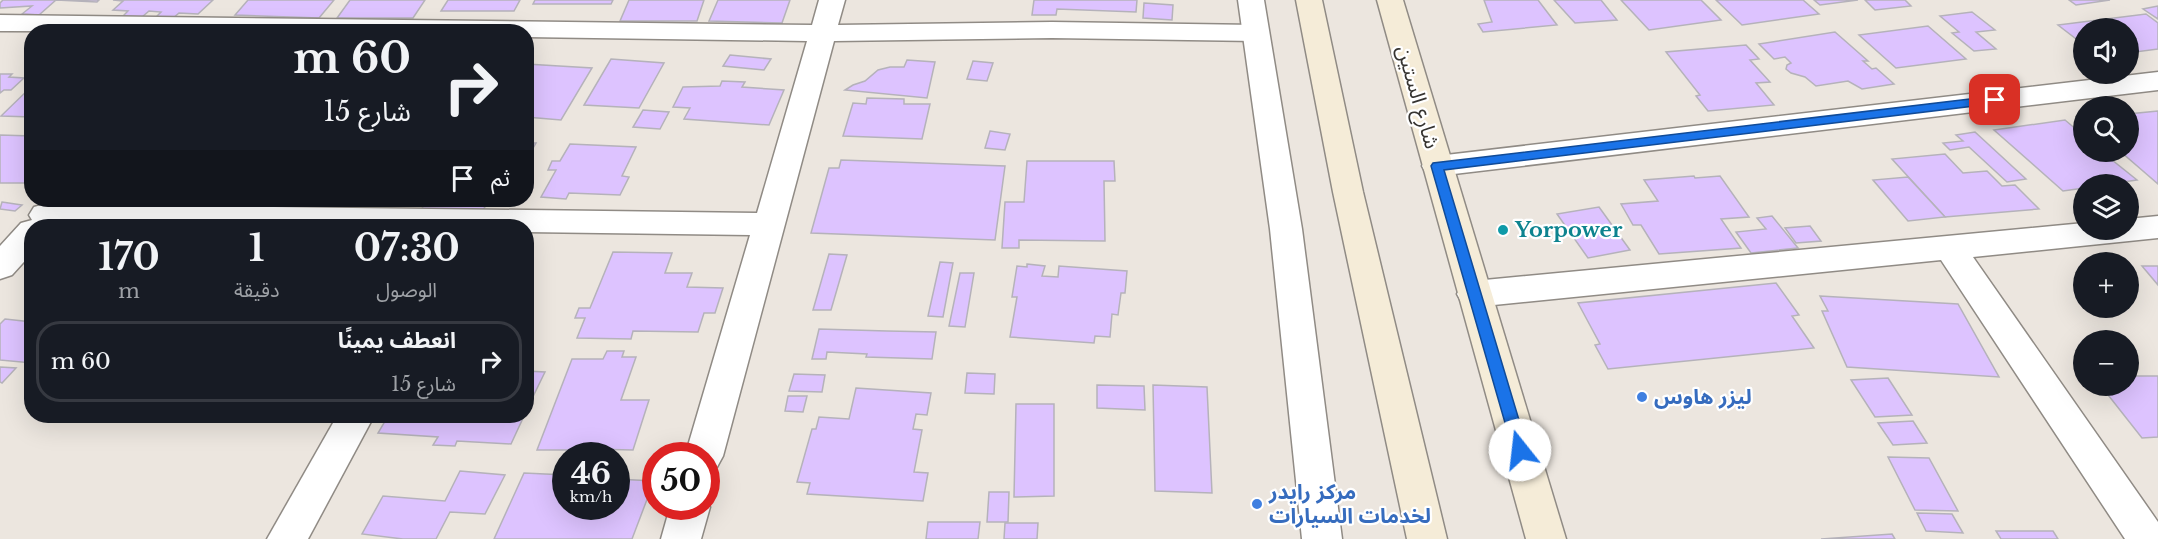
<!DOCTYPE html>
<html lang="ar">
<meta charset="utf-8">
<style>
:root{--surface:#171b24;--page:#20242c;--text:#f1f3f6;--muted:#9ea1a6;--line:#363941}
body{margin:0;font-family:"Libre Baskerville","Noto Sans Arabic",serif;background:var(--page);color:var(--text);direction:rtl;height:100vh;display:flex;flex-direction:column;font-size:22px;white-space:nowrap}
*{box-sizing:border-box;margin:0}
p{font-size:20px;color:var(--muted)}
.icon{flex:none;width:33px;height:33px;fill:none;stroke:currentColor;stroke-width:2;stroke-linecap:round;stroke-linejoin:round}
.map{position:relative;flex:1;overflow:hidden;direction:ltr}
.sheet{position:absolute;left:24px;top:219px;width:510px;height:204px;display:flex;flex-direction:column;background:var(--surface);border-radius:24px;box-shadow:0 6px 24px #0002;direction:rtl}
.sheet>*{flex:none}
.hud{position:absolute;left:24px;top:24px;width:510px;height:183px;border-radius:24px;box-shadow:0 6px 24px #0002;direction:rtl;background:#171b24;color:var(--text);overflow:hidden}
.controls{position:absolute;left:2073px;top:18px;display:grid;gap:12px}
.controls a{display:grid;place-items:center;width:66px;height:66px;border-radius:50%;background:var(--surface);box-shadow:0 6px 24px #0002;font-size:30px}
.speed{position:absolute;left:552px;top:442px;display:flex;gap:12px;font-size:30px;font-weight:700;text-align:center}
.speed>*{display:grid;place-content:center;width:78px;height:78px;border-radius:50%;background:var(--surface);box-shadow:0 6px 24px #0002;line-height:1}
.speed small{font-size:15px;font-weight:400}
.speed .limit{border:9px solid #d22;background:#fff;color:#111}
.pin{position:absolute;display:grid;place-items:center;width:51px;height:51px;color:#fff;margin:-26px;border-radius:12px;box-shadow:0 3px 9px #0006}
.me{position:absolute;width:66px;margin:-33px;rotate:344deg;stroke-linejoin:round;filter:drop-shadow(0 0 4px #0008)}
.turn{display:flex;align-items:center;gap:21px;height:126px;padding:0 24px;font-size:27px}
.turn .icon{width:78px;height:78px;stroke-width:2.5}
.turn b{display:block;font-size:42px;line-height:51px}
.then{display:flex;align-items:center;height:57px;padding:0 24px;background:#0003;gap:12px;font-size:22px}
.eta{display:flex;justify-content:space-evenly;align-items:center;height:102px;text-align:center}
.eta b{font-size:36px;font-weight:700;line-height:42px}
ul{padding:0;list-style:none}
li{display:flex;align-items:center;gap:18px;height:81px;margin:0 12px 9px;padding:0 12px;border:3px solid var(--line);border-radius:24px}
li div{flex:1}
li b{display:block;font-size:22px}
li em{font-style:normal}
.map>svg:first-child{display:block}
.building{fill:#ddc3ff;stroke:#b5b2ba;stroke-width:1.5}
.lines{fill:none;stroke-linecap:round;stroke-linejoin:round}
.minor-casing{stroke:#908b85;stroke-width:3}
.tertiary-casing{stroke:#908b85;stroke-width:3}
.secondary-casing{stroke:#908b85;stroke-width:3}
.minor{fill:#fff;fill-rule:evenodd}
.tertiary{fill:#fff;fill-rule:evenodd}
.secondary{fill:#f5ecd8;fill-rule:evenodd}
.route{fill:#1a73e8;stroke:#114b97;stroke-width:1.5}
.culture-dot{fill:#0f9aa8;stroke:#fff;stroke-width:2}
.shop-dot{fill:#3f7fe0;stroke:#fff;stroke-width:2}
.labels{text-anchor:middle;stroke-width:4.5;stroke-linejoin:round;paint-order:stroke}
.street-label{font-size:21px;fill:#363431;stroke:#fff}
.culture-label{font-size:21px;font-weight:bold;fill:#0d838f;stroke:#fff;text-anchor:start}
.shop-label{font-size:21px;font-weight:bold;fill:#366cbe;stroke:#fff;text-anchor:start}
</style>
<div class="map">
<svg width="2158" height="539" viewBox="0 0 2158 539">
<rect width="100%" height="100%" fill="#ece6df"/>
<g class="building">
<polygon points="3,0 99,0 97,2 56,0 39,15 22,14 32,6 0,8 0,3"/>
<polygon points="113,0 213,0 198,14 179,13 172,19 155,18 161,12 149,11 142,17 123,16 128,11 113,10 123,1"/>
<polygon points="248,0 334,0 319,18 235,15"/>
<polygon points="350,0 425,0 413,18 337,18"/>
<polygon points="448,0 520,0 514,11 441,11"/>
<polygon points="535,0 613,0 611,4 533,4"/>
<polygon points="629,0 704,0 697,21 620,21"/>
<polygon points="718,0 790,0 782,23 709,21"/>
<polygon points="1034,0 1137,0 1136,12 1057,9 1056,15 1032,15"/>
<polygon points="1484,0 1538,0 1557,25 1483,32 1478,24 1492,22"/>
<polygon points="1554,0 1601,0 1617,20 1575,23"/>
<polygon points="1621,0 1701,0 1721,20 1649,30"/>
<polygon points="1716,0 1803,0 1819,14 1742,25"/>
<polygon points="1814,0 1858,0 1820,5"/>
<polygon points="1865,0 1905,0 1911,6 1875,10"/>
<polygon points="2069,0 2110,0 2076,5"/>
<polygon points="1144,3 1173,5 1172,20 1143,18"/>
<polygon points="2158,6 2158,19 2143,9"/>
<polygon points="1972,12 1995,30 1976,32 1996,49 1974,51 1952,33 1959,32 1940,16"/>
<polygon points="2146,14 2158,23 2158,49 2128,53 2128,28 2084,28 2084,45 2058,25"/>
<polygon points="1928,26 1966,59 1896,68 1859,35"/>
<polygon points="1835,32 1868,61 1863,61 1872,69 1876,68 1894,84 1862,89 1848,81 1816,86 1805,77 1791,73 1786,69 1787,65 1791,63 1785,57 1774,59 1759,44"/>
<polygon points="1746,45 1759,59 1750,60 1770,82 1756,83 1774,105 1708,111 1696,96 1700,95 1666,52"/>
<polygon points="730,55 771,59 764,70 723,66"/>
<polygon points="611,59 664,63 639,108 584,105"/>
<polygon points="907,60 935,62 927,98 845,90 853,85 865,81 878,70 890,67 904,67"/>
<polygon points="973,61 993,63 987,81 967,79"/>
<polygon points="526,64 592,68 561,120 526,117"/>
<polygon points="0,74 12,74 9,77 24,78 11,90 4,90 0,93"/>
<polygon points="722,81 745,82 742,87 784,90 769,125 684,119 690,108 673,107 683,87 720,86"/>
<polygon points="32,86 32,117 1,116"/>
<polygon points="867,98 904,99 904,104 930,104 922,139 843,136 853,103 866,104"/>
<polygon points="643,110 669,112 660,129 633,127"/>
<polygon points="2158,111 2158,184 2121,152 2128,152 2128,114"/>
<polygon points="2065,120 2084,136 2084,152 2102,152 2137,180 2109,184 2084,184 2084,188 2063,191 1994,130"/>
<polygon points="990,131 1010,134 1005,150 985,148"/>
<polygon points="1975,132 2026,179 2007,182 1969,147 1950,150 1943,143 1963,141 1956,135"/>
<polygon points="0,135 32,136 32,183 0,183"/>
<polygon points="526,143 536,143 526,160"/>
<polygon points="570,144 636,147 622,176 629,177 620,195 569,193 566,199 541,197 556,170 548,170 552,161 560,161"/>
<polygon points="1945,154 1963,173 1987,171 2002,186 2015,185 2039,209 1945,217 1892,159"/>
<polygon points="841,160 1005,166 995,240 811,233 829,168 839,168"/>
<polygon points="1027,161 1114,161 1115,181 1104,181 1105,241 1019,240 1019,248 1002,248 1005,202 1024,202"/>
<polygon points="1694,176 1695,178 1720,176 1749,217 1721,219 1741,248 1659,254 1641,225 1633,225 1621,204 1658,201 1644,180"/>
<polygon points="1908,177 1945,217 1908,221 1873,180"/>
<polygon points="205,200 288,200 282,209 199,209"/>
<polygon points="311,200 401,200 398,205 308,204"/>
<polygon points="427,200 489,200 482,212 421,210"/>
<polygon points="2,202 22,205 15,211 0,209"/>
<polygon points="1599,207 1630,250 1588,258 1557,214"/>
<polygon points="1772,216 1798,248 1751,253 1736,232 1766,229 1757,218"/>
<polygon points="1810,226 1821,241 1796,243 1785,228"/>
<polygon points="613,252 672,253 665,273 692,273 687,287 723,288 715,313 704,313 698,332 633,331 631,339 577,338 585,318 575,318 579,308 590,308"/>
<polygon points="829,254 847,255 831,310 813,310"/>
<polygon points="940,262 953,263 943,317 928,316"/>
<polygon points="1027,264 1045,266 1042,276 1058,277 1059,266 1127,271 1125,293 1121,293 1118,315 1112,314 1110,337 1095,336 1094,343 1010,337 1017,297 1012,297 1017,266 1027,267"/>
<polygon points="2142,266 2158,266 2158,285"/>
<polygon points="960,273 974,273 965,327 949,326"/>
<polygon points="1776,283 1799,315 1792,316 1814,348 1608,369 1595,345 1600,344 1578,303"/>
<polygon points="1820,296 1958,304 1999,377 1847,367 1822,311 1828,311"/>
<polygon points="5,319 32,322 32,363 0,360 0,324"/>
<polygon points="819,329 887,331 936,332 932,359 866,357 867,354 827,352 826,359 812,359"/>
<polygon points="607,351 624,351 622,357 636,357 621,400 649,400 633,450 590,449 588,455 565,455 567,450 537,450 572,359 603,359"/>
<polygon points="0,367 16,368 2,383 0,382"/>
<polygon points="526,371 545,372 526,411"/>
<polygon points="967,373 995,374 994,394 965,393"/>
<polygon points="794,374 825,375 822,392 789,391"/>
<polygon points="2128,376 2158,376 2158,437 2142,438 2101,386 2128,386"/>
<polygon points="1888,378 1912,415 1875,417 1851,380"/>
<polygon points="1097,385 1144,386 1145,410 1097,408"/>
<polygon points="1153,385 1207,387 1212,493 1155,491"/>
<polygon points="856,388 931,393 927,415 916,414 913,429 922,430 914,472 928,473 923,501 807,494 810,483 797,482 812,429 816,429 819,417 849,419"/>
<polygon points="788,396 807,396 803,412 785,411"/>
<polygon points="1016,404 1054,404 1054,496 1014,497"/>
<polygon points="388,416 524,416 511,444 457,441 455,446 433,445 438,437 378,433"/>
<polygon points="1913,421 1927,443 1893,445 1878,423"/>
<polygon points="1888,457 1929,458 1958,511 1915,510"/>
<polygon points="460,471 505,475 485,514 450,512 436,539 403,539 362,534 383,496 445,501"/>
<polygon points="524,473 566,475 566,507 616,507 616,479 654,481 632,539 494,539"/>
<polygon points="989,492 1009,492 1008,522 987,522"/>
<polygon points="1917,513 1952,514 1963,533 1926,531"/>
<polygon points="928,522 980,522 978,539 926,539"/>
<polygon points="1005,523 1038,523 1037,539 1004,539"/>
<polygon points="1996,531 2053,531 2058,539 2001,539"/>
<polygon points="1892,534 1895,539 1821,539"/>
</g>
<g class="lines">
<g class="minor-casing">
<g id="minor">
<polygon points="819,0 845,0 838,25 1052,22 1256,25 1265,27 1269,33 1265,39 1256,41 1052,38 834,41 723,456 717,467 706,471 706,456 685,456 750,235 526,232 526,226 32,226 32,253 12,275 0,279 0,246 21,223 32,220 29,215 34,207 45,204 757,213 807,41 526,37 526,32 0,31 0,15 812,25"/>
<polygon points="2158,72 2158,90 1437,176 1426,173 1422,166 1426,159 1437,156"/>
<polygon points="2158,216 2158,238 1973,257 2158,522 2158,539 2125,539 1941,260 1474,307 1462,303 1457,294 1462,285 1474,281 2084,223 2084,230 2128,230 2128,219"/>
<polygon points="337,416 374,416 308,539 267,539"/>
<polygon points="706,501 710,507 701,539 661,539 670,507 706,507"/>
</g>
</g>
<g class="tertiary-casing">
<polygon id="tertiary" points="1238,0 1264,0 1302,229 1342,539 1302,539 1270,229"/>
</g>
<g class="secondary-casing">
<g id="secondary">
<polygon points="1296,0 1322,0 1363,192 1447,539 1407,539 1333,192"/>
<polygon points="1377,0 1403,0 1566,539 1526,539"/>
</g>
</g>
<use href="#minor" class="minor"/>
<use href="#tertiary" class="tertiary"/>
<use href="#secondary" class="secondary"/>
</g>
<polygon class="route" points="1995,96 1999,97 1999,103 1444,170 1528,450 1525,454 1520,456 1514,454 1431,166 1433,163"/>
<circle class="culture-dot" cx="1503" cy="230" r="6"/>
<g class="shop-dot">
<circle cx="1642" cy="397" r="6"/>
<circle cx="1257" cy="504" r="6"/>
</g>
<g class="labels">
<g class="street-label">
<text transform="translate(1418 97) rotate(74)" y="7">شارع الستين</text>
</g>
<g class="culture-label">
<text x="1515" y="237">Yorpower</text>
</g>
<g class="shop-label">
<text x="1654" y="404">ليزر هاوس</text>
<text x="1269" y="499">مركز رايدر<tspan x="1269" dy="24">لخدمات السيارات</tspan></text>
</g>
</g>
</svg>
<div class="controls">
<a><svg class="icon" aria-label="sound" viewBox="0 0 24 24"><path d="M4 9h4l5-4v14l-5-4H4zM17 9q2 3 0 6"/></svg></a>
<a><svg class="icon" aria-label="search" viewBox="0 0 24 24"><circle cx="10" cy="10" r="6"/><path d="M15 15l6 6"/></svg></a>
<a><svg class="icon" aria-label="layers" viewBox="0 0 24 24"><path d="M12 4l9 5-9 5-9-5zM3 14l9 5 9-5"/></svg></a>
<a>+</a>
<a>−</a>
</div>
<div class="speed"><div>46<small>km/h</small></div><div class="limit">50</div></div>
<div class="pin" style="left:1995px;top:100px;background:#d93025"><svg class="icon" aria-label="arrive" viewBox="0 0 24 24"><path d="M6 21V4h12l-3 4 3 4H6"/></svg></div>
<svg class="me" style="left:1520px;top:450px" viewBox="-20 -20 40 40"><circle r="19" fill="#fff"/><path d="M0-13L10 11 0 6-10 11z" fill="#1a73e8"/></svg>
<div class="hud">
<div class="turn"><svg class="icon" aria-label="right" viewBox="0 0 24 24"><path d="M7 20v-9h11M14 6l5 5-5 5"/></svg><div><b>60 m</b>شارع 15</div></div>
<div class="then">ثم<svg class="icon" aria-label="arrive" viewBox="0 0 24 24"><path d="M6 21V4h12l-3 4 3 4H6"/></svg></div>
</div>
<section class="sheet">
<div class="eta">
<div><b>07:30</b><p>الوصول</p></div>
<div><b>1</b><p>دقيقة</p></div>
<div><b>170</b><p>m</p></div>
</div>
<ul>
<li><svg class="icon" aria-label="right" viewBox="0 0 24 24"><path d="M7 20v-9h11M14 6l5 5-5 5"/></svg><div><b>انعطف يمينًا</b><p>شارع 15</p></div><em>60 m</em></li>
</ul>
</section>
</div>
